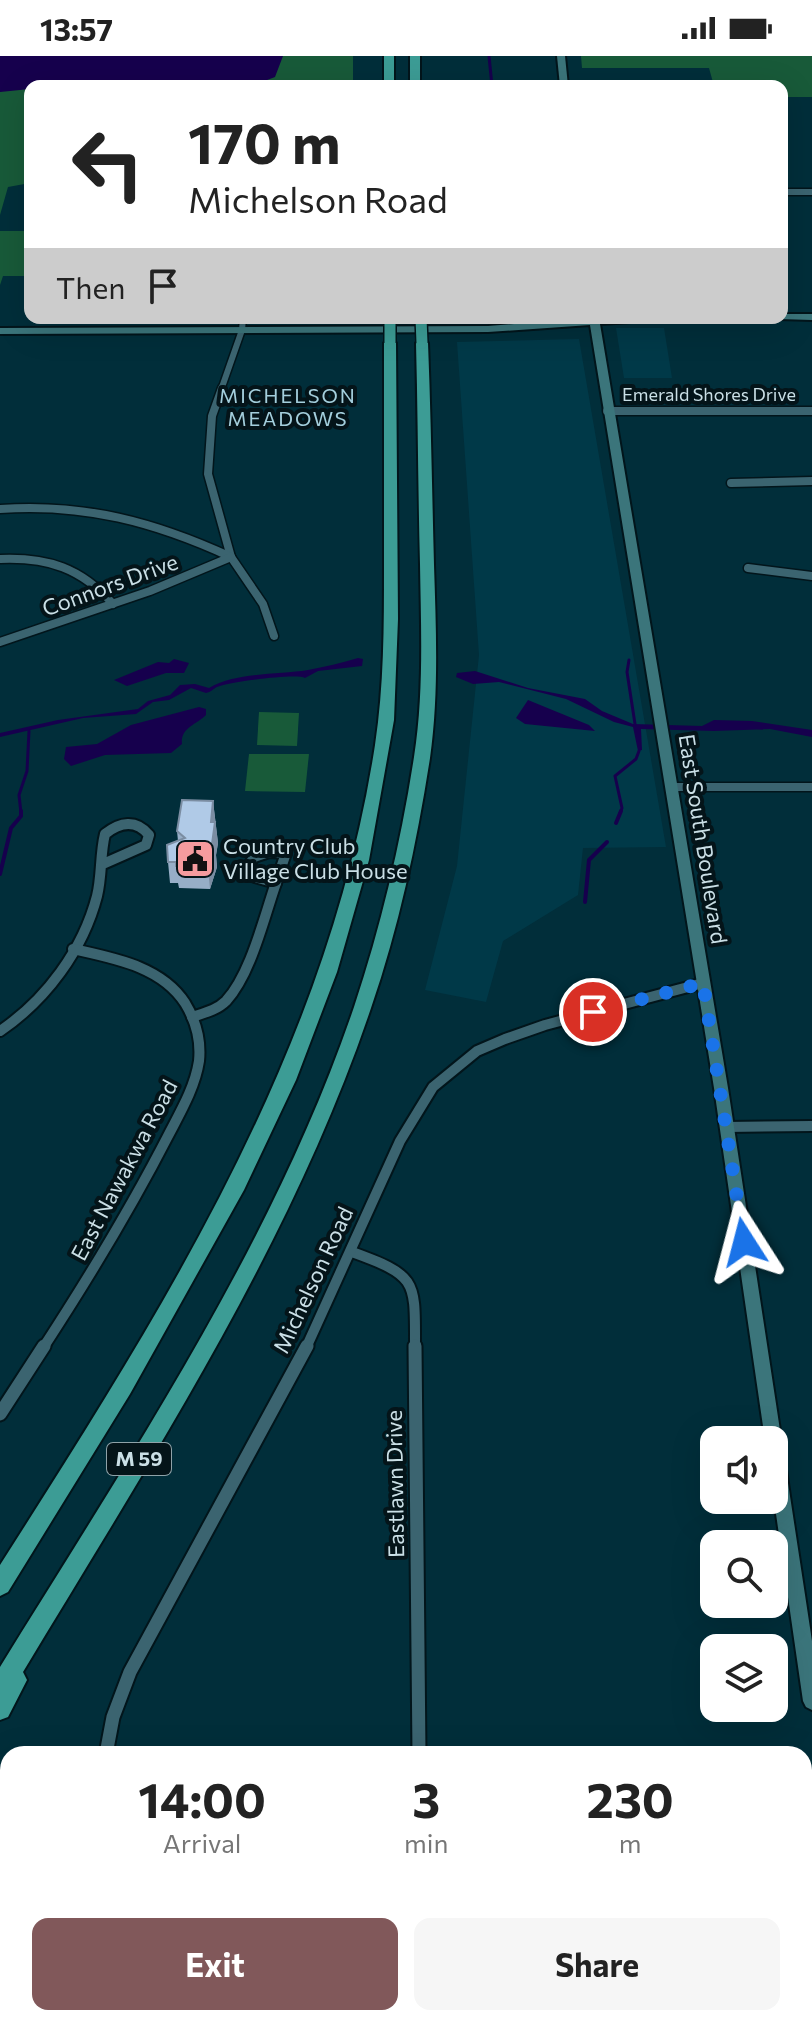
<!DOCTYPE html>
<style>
:root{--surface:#fff;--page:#f6f6f6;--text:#222;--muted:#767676;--accent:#81585a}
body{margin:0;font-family:Commissioner,sans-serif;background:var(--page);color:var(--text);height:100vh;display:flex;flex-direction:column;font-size:30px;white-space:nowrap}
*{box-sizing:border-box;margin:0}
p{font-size:26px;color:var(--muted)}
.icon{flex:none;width:44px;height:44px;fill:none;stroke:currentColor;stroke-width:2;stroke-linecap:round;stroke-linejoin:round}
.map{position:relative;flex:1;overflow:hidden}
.panel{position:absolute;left:0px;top:1690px;width:812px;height:280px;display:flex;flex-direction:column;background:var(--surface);border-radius:24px 24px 0 0;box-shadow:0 8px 32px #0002}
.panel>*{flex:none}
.guide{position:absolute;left:24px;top:24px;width:764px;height:244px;border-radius:16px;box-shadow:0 8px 32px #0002;background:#fff;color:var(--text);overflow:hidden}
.tools{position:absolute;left:700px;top:1370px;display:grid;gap:16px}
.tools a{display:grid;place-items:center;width:88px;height:88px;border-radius:16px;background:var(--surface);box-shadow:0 8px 32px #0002;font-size:40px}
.pin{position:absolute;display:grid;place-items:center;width:68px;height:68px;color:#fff;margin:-34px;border:4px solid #fff;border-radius:50%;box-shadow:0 2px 8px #0007}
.me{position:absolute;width:88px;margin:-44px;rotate:351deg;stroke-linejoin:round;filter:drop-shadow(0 0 6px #0008)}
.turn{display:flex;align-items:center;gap:28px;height:168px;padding:0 32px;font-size:36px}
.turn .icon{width:104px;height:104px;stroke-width:2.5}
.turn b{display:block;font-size:56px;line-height:68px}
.then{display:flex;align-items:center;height:76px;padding:0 32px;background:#0003;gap:16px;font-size:30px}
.eta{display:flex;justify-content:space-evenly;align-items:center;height:136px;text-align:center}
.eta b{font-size:48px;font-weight:700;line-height:56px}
.button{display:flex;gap:16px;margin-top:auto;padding:16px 32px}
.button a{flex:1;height:92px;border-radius:16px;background:var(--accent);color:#fff;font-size:32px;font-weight:700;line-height:92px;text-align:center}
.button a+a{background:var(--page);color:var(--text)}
.status{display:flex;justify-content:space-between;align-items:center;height:56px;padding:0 40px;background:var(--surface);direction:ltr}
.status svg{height:22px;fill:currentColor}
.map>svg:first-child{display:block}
.built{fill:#003948}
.green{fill:#185a39}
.water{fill:#16004d}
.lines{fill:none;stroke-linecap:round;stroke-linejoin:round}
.stream-far1{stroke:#16004d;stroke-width:3}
.stream{stroke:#16004d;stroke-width:4}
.street-far3-casing{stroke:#02151b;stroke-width:9}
.street-far2-casing{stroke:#02151b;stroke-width:11}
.street-far1-casing{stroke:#02151b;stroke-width:14}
.street-casing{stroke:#02151b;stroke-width:17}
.secondary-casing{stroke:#02151b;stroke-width:4}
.highway-casing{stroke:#02151b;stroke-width:4}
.street-far3{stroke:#3b6470;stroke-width:6}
.street-far2{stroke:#3b6470;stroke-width:8}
.street-far1{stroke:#3b6470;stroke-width:10}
.street{stroke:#3b6470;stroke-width:13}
.secondary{fill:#3b757b;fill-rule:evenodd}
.highway{fill:#3c9c95;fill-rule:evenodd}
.highway-bridge-casing{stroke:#02151b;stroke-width:14;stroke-linecap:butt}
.highway-bridge{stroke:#3c9c95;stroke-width:11}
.wall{fill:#97aec7}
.shaded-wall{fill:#7b8da2}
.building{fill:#b0cae7;stroke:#7b8da2;stroke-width:2}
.route{stroke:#1a73e8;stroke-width:14;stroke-dasharray:0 25.2}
.labels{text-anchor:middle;stroke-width:8;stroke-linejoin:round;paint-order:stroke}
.far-street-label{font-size:18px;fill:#cadfe6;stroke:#041419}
.far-neighbourhood-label{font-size:20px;letter-spacing:2px;fill:#a3cedc;stroke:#041419}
.shield{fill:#041419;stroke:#8fa2a8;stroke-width:2}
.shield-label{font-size:20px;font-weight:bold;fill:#cadfe6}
.street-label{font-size:22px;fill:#cadfe6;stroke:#041419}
.poi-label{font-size:22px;fill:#cadfe6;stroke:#041419;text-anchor:start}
</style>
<div class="status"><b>13:57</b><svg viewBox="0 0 49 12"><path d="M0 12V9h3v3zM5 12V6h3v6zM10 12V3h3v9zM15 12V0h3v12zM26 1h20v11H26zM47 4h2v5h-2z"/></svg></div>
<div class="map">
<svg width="812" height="1970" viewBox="0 0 812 1970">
<rect width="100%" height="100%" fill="#012e3a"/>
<g class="built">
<polygon points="616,272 664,272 672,322 624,322"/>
<polygon points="579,283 666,791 583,792 578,839 503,885 486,946 425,934 457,810 479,599 457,286"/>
</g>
<g class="green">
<polygon points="0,0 353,0 353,30 30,30 30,127 8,131 0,159"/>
<polygon points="581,0 812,0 812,41 782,41 782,30 714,30 709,12 582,12"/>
<polygon points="0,175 30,175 30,220 3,220 0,229"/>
<polygon points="259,656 299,657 297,690 257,689"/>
<polygon points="249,698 309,698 305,736 245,735"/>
</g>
<g class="water">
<polygon points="0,0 283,0 275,21 251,30 30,30 30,33 0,36"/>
<path d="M358 602 363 603 362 610 318 615 305 622C297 617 227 626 217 631 213 633 211 636 206 637L191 632 169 644 153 646 136 658 83 662 0 681V677L58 664 138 653 148 645 170 639 180 629 195 628 209 632C235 616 278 619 308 614 324 611 342 607 358 602Z"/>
<polygon points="174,603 189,607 184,617 166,617 127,630 114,624 158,606 169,607"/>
<polygon points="475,615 528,632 585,643 602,655 633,668 702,670 714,664 752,665 812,674 812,681 770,673 714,675 641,673 642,694 638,695 633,671 614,666 566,643 499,626 473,628 456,621 457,617"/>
<polygon points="528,644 589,669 595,675 525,668 516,662"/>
<path d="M199 651 206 653V659C196 669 180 672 182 688L171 697 105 699 71 710 64 703 66 691 97 688 131 669Z"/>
</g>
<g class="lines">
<g class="stream-far1">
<polyline points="489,0 492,30"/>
<polyline points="629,604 627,616 635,668"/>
<polyline points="21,757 19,739 27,715 29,675"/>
<polyline points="620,757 622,752 615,720 636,703 639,695"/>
</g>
<g class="stream">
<polyline points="616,767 621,755"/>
<polyline points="0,818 11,772 21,760 21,755"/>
<polyline points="585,846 589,804 607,786"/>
</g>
<g class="street-far3-casing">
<g id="street-far3">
<polyline points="782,136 812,136"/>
<polyline points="221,334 242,274 243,262"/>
</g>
</g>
<g class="street-far2-casing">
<g id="street-far2">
<polyline points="222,332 212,360 208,418 231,501 263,548 274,580"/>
<polyline points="607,355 812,355"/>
<polyline points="731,427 812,425"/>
<path d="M0 453C84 447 155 466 231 501"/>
<path d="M0 503C48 501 81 512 113 548"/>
<polyline points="748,512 812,520"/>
<polyline points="0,586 150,535 231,501"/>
<polyline points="672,731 812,731"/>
</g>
</g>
<g class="street-far1-casing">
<g id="street-far1">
<polygon points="269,796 286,797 276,827 255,821 248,811 254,801"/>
<path d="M192 961C204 957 217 954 226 945 251 918 264 861 276 827"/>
<path d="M0 975C46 944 83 894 97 840 102 820 100 798 105 778 120 766 136 763 149 779L146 789 103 808"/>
<polyline points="726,1071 812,1070"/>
<path d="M352 1196C418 1220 415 1224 415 1292"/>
<path d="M43 1292C88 1223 131 1152 169 1078 181 1055 195 1031 199 1005 201 985 196 965 185 947 161 910 113 902 73 893"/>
<polyline points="306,1292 400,1085 433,1031 477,995 505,983 545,969 703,927"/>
</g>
</g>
<g class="street-casing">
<g id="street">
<polyline points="415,1290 419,1698"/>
<polyline points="0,1358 44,1290"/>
<polyline points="106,1698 113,1661 130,1616 307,1290"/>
<polyline points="82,1962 82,1970"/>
<polyline points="422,1962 422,1970"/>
</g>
</g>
<g class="secondary-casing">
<g id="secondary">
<polygon points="557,0 565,0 568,30 560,30"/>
<polygon points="782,258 812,258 812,264 779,263 782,262"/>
<polygon points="589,262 652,262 647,265 600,268 728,1032 812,1585 812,1654 806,1651 803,1645 774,1444 774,1384 765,1384 714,1032 590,269 488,276 0,278 0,272 488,270"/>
</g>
</g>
<g class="highway-casing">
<g id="highway">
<rect x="384" y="0" width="10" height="30"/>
<rect x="410" y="0" width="10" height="30"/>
<path d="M390 283 396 287 398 563 394 664 369 804 337 916 296 1024 244 1134 130 1338 8 1536 0 1540V1509C164 1252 328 996 375 689 384 630 384 570 384 511 384 436 384 362 384 287Z"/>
<path d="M422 283 428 287C431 361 432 435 434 509 436 573 439 638 430 702 417 786 399 871 371 952 291 1189 151 1403 23 1616L27 1624 8 1661 0 1664V1611C130 1400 274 1187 354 951 381 870 401 786 414 701 424 638 421 572 420 508 418 435 418 361 416 287Z"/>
</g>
</g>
<use href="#street-far3" class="street-far3"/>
<use href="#street-far2" class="street-far2"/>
<use href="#street-far1" class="street-far1"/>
<use href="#street" class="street"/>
<use href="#secondary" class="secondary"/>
<use href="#highway" class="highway"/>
<g class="highway-bridge-casing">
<g id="highway-bridge">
<polyline points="390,262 390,287"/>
<polyline points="421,262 422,287"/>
</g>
</g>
<use href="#highway-bridge" class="highway-bridge"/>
</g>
<polygon class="wall" points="213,745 218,787 216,799 217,811 210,833 179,832 178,827 170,827 168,806 178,785 177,775"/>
<polygon class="shaded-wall" points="213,745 218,787 216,799 217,811 210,833 208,812"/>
<polygon class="building" points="182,744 213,745 211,766 215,766 212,788 215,790 208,812 176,810 176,806 168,806 167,789 185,782 177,775"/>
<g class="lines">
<polyline class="route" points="593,956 703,927 744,1186"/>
</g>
<defs>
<g id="civic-square" transform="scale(2)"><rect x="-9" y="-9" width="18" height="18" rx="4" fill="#f59b9e" stroke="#041419"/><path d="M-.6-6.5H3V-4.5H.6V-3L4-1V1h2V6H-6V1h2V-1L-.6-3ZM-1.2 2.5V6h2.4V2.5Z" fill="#111"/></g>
</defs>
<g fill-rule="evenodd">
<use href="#civic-square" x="195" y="803"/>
</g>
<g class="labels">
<g class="far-street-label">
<text x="709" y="345">Emerald Shores Drive</text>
</g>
<g class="far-neighbourhood-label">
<text x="288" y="347">MICHELSON<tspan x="288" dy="23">MEADOWS</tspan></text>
</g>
<rect class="shield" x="107" y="1387" width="64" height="32" rx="6"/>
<g class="shield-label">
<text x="139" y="1410">M 59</text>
</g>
<g class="street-label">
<text transform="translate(110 529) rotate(-20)" y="8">Connors Drive</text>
<text transform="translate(703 783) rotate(81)" y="8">East South Boulevard</text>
<text transform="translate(124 1114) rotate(-62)" y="8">East Nawakwa Road</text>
<text transform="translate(313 1224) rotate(-65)" y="8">Michelson Road</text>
<text transform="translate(395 1428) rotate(-91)" y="8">Eastlawn Drive</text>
</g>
<g class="poi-label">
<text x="223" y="798">Country Club<tspan x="223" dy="25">Village Club House</tspan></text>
</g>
</g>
</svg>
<div class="tools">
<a><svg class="icon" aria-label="sound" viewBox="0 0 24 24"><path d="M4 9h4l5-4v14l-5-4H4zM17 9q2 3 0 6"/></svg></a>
<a><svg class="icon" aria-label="search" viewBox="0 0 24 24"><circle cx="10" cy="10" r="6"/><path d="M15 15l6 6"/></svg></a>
<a><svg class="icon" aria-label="layers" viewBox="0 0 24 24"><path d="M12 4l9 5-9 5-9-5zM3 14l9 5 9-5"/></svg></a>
</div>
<div class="pin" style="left:593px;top:956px;background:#d93025"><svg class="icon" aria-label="arrive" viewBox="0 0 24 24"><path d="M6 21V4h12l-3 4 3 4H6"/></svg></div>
<svg class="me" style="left:744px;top:1186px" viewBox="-20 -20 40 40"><path d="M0-17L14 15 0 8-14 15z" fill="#1a73e8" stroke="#fff" stroke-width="4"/></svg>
<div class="guide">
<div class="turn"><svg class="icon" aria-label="left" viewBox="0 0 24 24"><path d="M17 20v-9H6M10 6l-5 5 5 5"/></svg><div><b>170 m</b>Michelson Road</div></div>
<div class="then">Then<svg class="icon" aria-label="arrive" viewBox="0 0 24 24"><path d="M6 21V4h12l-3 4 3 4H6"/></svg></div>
</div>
<section class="panel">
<div class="eta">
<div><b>14:00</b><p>Arrival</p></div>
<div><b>3</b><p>min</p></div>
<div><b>230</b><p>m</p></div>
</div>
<div class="button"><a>Exit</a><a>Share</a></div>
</section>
</div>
